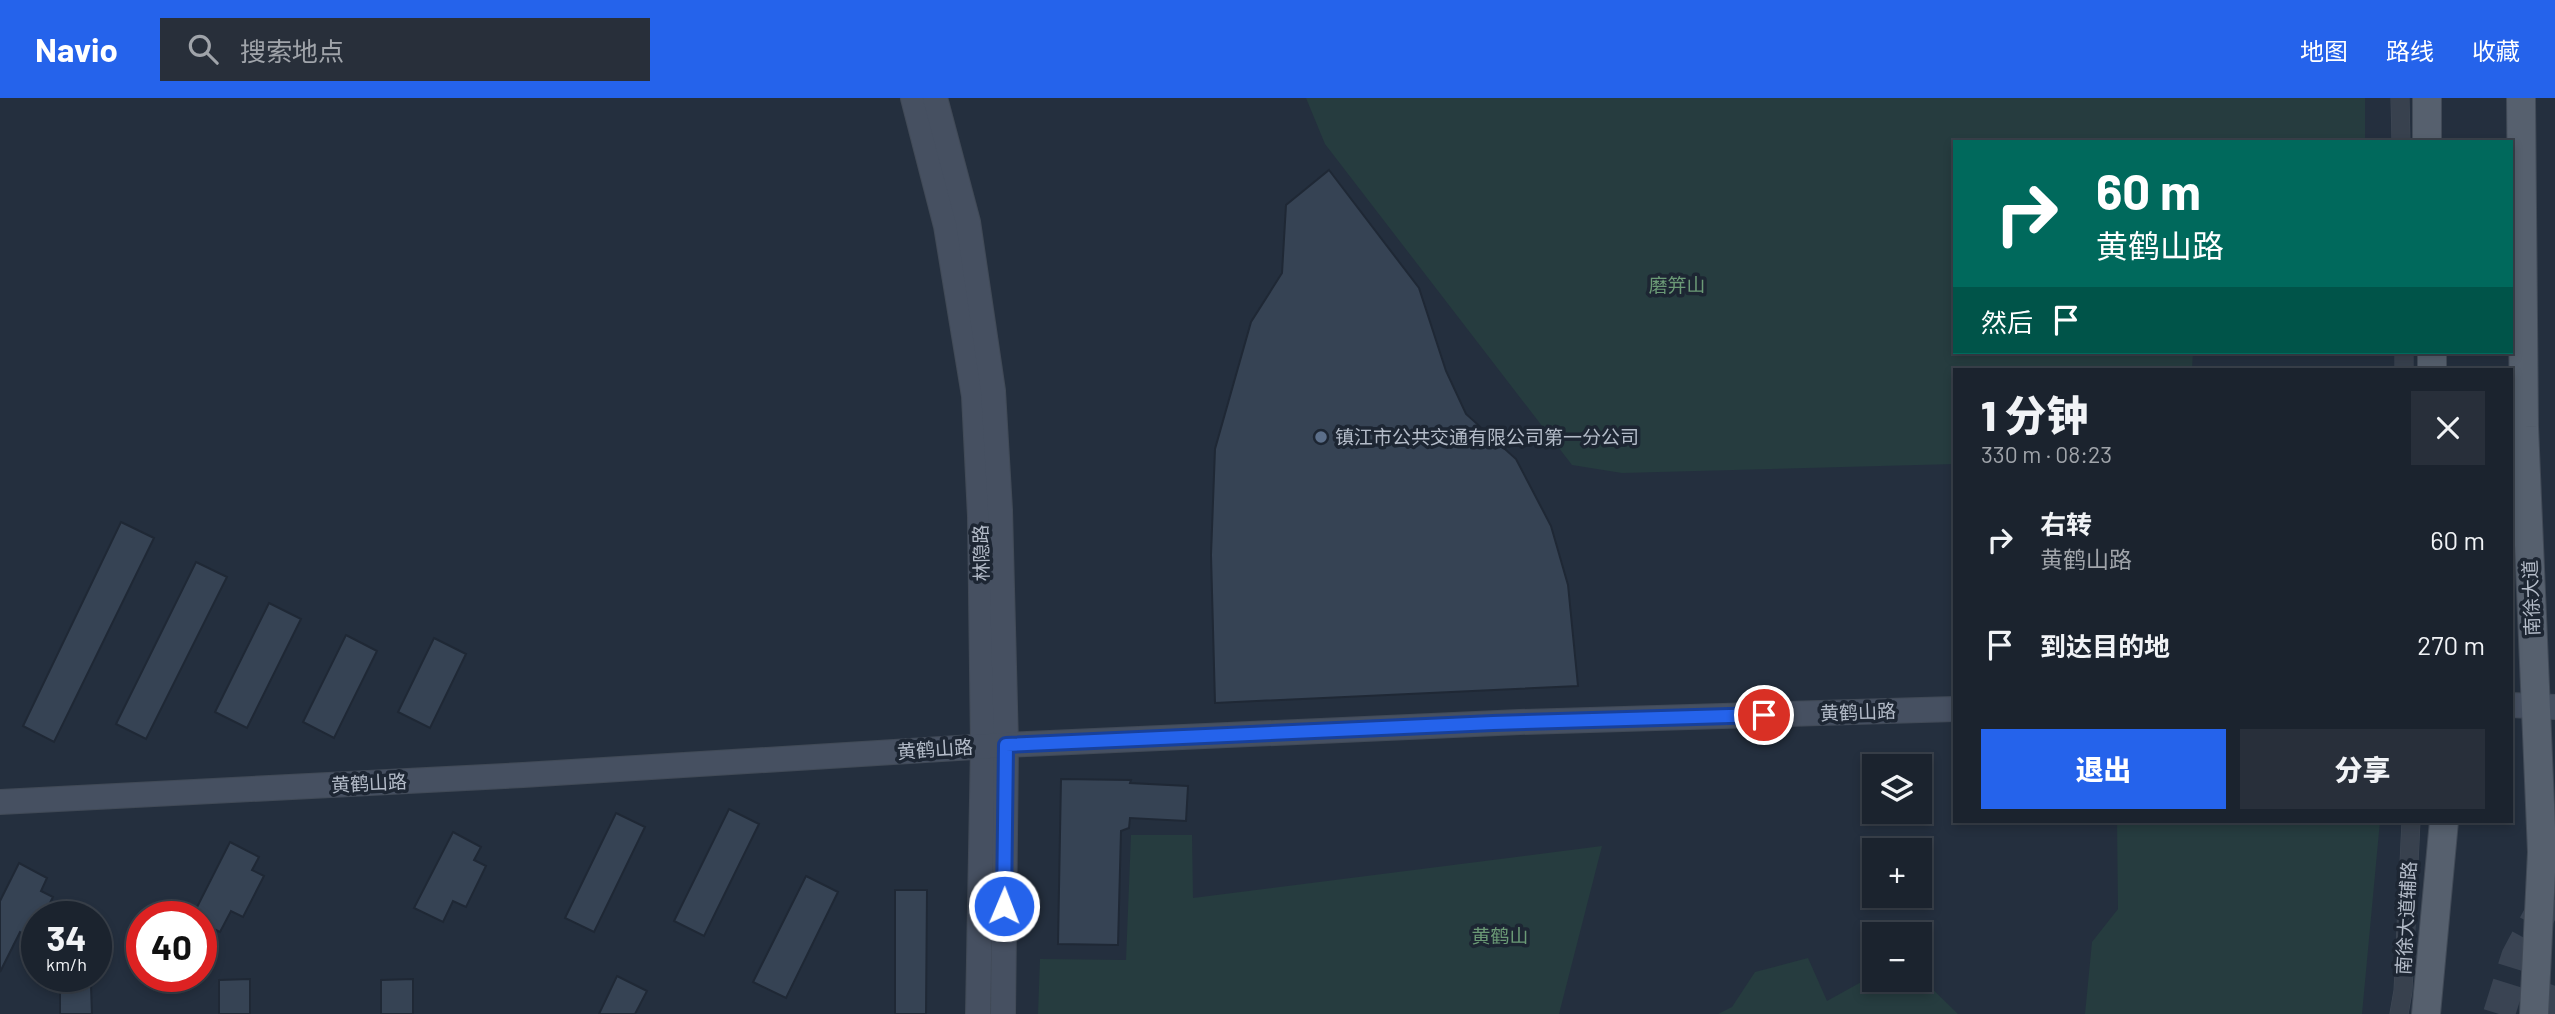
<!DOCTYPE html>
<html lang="zh">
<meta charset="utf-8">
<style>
:root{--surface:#1b232e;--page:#282f3a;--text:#f1f3f6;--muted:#a0a4aa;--line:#39404a;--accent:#2563eb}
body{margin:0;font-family:Barlow,"Noto Sans SC",sans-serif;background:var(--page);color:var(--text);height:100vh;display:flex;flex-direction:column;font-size:26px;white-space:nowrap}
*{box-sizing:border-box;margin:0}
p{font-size:23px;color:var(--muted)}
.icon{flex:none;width:38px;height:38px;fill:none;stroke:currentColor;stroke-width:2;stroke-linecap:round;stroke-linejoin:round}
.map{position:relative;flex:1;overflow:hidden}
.panel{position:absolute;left:1953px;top:270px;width:560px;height:455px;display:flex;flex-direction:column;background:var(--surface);border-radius:0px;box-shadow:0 4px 10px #0003,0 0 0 2px var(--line)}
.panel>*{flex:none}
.hud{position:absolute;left:1953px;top:42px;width:560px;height:214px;border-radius:0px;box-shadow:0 4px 10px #0003,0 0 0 2px var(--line);background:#00695c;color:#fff;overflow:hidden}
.tools{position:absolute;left:1862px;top:656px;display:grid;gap:14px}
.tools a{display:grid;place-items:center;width:70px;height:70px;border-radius:0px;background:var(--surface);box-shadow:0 4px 10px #0003,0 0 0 2px var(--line);font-size:35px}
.speed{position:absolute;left:21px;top:803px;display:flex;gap:14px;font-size:35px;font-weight:700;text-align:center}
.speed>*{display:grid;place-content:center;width:91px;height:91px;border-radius:50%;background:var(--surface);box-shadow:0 4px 10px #0003,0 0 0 2px var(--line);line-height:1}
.speed small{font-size:18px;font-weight:400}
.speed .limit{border:10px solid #d22;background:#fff;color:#111}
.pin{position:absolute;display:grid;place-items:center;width:60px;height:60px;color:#fff;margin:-30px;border:4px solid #fff;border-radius:50%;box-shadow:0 2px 7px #0007}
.me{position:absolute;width:77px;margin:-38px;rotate:1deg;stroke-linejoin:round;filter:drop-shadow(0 0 5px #0008)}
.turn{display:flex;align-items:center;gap:24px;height:147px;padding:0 28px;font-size:32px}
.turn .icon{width:91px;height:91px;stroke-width:2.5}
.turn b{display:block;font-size:49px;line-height:60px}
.then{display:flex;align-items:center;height:66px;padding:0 28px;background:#0003;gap:14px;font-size:26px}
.round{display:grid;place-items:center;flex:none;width:74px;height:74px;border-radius:0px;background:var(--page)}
.overview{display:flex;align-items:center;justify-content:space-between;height:119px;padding:0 28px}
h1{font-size:42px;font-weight:800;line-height:52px}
.cta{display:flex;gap:14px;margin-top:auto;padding:14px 28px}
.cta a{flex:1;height:80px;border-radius:0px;background:var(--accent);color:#fff;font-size:28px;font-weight:800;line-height:80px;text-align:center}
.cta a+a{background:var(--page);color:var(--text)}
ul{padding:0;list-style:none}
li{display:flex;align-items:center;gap:21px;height:105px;padding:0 28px}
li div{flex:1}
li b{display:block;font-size:26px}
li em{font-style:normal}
header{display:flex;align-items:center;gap:42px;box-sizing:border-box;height:98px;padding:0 35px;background:var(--accent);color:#fff}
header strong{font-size:33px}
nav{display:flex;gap:38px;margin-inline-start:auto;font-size:24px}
.search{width:490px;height:63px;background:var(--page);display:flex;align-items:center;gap:18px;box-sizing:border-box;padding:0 24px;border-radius:0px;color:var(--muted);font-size:26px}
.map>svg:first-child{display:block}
.green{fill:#263c3f}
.building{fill:#364354;stroke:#1f2835;stroke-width:2}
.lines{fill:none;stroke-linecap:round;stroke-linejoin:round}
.highway-tunnel{stroke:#3a4453;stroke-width:32;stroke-dasharray:32 16;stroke-linecap:butt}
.street-casing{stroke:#414a57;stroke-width:19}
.secondary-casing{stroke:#414a57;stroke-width:26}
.primary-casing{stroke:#414a57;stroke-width:30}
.street{stroke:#38414e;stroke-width:18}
.secondary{stroke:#465061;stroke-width:24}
.primary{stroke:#56606e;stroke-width:28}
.route-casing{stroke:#184099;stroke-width:18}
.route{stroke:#2563eb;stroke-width:12}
.service-dot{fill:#5c6f8a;stroke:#1d2633;stroke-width:2.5}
.labels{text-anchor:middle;stroke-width:7;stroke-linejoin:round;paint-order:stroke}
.park-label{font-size:19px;fill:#6b9a76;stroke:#1d2633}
.poi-label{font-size:19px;fill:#b4bcc9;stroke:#1d2633;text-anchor:start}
.street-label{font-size:19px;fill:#b4bcc9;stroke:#1d2633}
</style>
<header>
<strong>Navio</strong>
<div class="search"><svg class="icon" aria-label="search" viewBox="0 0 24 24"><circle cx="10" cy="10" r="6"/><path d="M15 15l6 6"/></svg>搜索地点</div>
<nav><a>地图</a><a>路线</a><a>收藏</a></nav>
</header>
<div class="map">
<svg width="2555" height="916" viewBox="0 0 2555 916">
<rect width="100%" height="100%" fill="#242f3e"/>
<g class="green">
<polygon points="1306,0 2365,0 2365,44 1955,44 1955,254 2193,254 2192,271 1955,271 1955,366 1622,375 1572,367 1325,46"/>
<polygon points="2117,723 2380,723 2362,916 2085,916 2092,844 2118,811"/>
<polygon points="1131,737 1192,737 1193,800 1602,748 1559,916 1038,916 1040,861 1126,862"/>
<polygon points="1808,860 1827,903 1874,877 1874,882 1920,882 1920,879 1958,916 1718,916 1732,909 1755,874"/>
</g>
<g class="building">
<polygon points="1329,72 1419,190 1446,273 1466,316 1516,361 1551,428 1568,487 1578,588 1215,605 1211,457 1215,351 1251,224 1282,175 1286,107"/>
<polygon points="121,424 154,440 54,644 23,628"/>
<polygon points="196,464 227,479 146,641 116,626"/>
<polygon points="269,505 301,521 247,630 215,614"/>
<polygon points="346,537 377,553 334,640 303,624"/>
<polygon points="434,540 466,556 430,630 398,614"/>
<polygon points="1061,681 1131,682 1130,685 1188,688 1186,723 1130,720 1129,730 1121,733 1118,847 1058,846"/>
<polygon points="729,711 759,726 704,838 674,823"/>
<polygon points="616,715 645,729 594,834 565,820"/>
<polygon points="453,734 481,749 474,762 486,768 466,809 453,803 443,824 414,810"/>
<polygon points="230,744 259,759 252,772 264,778 243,819 231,813 220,834 201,825 201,819 192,819"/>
<polygon points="19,765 47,780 41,793 53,799 43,819 37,819 37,831 32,840 20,834 0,874 0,803"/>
<polygon points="806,778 838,794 786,900 753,884"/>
<polygon points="895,792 927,792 926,916 895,916"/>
<polygon points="617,878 647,893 635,916 599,916"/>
<polygon points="250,881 250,916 219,916 219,882"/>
<polygon points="413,881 413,916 381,916 381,882"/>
<polygon points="60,888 91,888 92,916 60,916"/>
</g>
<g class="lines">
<g class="highway-tunnel">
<polyline points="2499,916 2517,859 2555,788"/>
<polyline points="2539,916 2555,871"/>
</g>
<g class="street-casing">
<g id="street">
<polyline points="2400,0 2401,44"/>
<polyline points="2404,254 2404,271"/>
<polyline points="2399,916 2403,893 2411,723"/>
</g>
</g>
<g class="secondary-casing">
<g id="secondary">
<polyline points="913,0 946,128 974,298 980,418 983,648 978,916"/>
<polyline points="935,0 968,124 993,293 1000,412 1006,647 1003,916"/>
<polyline points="2511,607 2555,609"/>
<polyline points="0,704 523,677 1006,647 1520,624 1955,611"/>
</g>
</g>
<g class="primary-casing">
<g id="primary">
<polyline points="2427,0 2427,44"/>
<polyline points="2521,0 2524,329 2542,754 2534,916"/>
<polyline points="2432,254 2432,271"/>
<polyline points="2426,916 2444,723"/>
</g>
</g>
<use href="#street" class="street"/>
<use href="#secondary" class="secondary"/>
<use href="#primary" class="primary"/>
</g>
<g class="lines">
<g class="route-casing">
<polyline id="route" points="1004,808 1006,647 1493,625 1764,617"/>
</g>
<use href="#route" class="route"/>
</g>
<circle class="service-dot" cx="1321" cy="339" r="7"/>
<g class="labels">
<g class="park-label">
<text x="1677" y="194">磨笄山</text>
<text x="1500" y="845">黄鹤山</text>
</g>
<g class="poi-label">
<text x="1335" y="346">镇江市公共交通有限公司第一分公司</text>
</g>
<g class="street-label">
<text transform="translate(981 455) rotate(-91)" y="7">林隐路</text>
<text transform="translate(2531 500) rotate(-92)" y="7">南徐大道</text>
<text transform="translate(1858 614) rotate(-2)" y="7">黄鹤山路</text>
<text transform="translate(935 651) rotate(-4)" y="7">黄鹤山路</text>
<text transform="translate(369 685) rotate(-3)" y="7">黄鹤山路</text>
<text transform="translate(2406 820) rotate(-87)" y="7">南徐大道辅路</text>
</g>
</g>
</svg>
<div class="tools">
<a><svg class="icon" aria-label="layers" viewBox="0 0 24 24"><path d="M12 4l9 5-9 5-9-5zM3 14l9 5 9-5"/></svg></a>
<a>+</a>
<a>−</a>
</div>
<div class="speed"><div>34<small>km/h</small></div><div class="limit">40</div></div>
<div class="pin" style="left:1764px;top:617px;background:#d93025"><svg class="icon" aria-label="arrive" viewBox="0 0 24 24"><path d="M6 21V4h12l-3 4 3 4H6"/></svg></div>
<svg class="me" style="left:1004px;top:808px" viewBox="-20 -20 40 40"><circle r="17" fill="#2563eb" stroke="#fff" stroke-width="3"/><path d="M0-11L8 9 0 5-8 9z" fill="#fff"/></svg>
<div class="hud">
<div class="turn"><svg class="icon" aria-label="right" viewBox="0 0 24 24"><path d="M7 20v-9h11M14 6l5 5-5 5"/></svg><div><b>60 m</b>黄鹤山路</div></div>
<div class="then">然后<svg class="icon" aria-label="arrive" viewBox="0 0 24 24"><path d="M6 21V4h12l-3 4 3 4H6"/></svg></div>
</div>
<section class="panel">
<div class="overview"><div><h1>1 分钟</h1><p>330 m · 08:23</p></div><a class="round"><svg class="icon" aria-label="close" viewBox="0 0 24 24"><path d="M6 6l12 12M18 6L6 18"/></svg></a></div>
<ul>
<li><svg class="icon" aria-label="right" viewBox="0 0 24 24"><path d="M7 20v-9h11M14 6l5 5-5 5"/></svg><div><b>右转</b><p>黄鹤山路</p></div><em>60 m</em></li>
<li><svg class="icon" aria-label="arrive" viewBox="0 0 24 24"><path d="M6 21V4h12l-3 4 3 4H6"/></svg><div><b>到达目的地</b></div><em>270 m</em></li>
</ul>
<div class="cta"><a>退出</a><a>分享</a></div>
</section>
</div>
